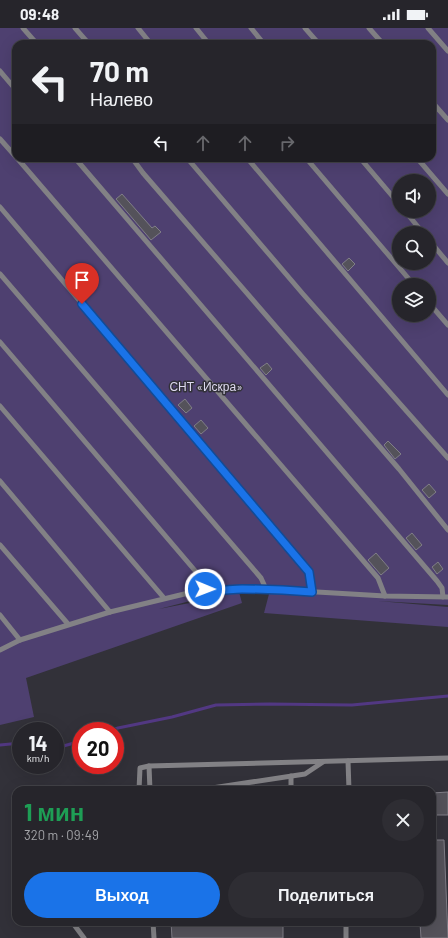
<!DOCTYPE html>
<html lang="ru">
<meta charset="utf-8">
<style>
:root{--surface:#26252b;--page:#2e2d33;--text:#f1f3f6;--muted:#a4a5a9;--line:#424247;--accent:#1a73e8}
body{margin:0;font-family:Barlow,sans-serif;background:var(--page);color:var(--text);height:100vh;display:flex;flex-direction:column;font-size:15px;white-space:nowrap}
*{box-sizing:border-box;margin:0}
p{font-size:13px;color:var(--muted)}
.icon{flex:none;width:22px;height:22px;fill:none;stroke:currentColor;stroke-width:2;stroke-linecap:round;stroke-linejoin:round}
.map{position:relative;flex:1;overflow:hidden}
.details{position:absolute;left:12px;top:758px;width:424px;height:140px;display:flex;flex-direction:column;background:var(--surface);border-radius:12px;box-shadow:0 4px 16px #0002,0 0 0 1px var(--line)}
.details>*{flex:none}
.hud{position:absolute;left:12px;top:12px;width:424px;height:122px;border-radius:12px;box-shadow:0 4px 16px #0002,0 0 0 1px var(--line);background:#26252b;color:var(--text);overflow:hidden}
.tools{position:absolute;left:392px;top:146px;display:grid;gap:8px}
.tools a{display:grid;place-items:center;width:44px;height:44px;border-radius:50%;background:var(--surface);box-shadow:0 4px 16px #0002,0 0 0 1px var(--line);font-size:20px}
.speed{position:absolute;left:12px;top:694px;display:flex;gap:8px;font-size:20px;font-weight:700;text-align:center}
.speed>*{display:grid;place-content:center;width:52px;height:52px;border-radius:50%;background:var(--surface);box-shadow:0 4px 16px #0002,0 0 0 1px var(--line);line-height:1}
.speed small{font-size:10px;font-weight:400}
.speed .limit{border:6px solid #d22;background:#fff;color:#111}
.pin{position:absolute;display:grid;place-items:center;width:34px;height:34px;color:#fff;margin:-41px -17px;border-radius:50% 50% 50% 0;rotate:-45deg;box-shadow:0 0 4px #0007}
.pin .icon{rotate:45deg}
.me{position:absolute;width:44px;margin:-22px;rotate:91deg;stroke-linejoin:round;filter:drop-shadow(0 0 3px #0008)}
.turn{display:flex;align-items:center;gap:14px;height:84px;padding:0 12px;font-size:18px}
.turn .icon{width:52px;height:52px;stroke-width:2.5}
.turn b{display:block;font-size:28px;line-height:34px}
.lanes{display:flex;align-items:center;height:38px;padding:0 12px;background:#0003;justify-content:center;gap:20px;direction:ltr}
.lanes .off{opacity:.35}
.round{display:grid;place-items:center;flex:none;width:42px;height:42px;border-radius:21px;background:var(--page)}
.overview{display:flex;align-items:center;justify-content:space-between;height:68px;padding:0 12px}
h1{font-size:24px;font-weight:700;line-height:30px;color:#1e9e55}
.action{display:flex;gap:8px;margin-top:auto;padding:8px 12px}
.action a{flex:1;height:46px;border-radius:24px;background:var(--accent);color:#fff;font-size:16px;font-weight:700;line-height:46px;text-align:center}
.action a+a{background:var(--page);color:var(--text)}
.status{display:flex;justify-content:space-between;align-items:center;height:28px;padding:0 20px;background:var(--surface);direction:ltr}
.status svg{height:11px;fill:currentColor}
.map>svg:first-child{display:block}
.green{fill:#4e4070;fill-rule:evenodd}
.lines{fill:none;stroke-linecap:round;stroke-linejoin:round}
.stream{stroke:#523883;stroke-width:3}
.building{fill:#54525a;stroke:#807e87}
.service{stroke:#828185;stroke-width:5}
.route-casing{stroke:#114b97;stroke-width:10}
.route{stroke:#1a73e8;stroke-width:7}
.labels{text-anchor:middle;stroke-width:3;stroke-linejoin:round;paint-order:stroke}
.park-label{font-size:12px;fill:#ded9ef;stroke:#323139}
</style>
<div class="status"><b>09:48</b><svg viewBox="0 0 49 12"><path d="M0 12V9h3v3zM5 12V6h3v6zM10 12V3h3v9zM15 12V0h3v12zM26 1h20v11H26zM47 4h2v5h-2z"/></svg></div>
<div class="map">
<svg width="448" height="910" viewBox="0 0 448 910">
<rect width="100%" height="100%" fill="#323139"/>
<path class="green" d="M0 0H448V577L378 573 448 579V599L264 585 269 566 239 564 242 575 26 650 34 689 0 697ZM16 16H432V130H16ZM399 153H429V183H399ZM399 205H429V235H399ZM399 257H429V287H399ZM225 564H233L205 572 159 581Z"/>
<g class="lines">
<g class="stream">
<polyline points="109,703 118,700 172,689 216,677 269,676 352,677 448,668"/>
<polyline points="0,717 21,715"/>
<polyline points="55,718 60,719 81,713"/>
</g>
</g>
<g class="building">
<polygon points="122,166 152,200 155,198 161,204 151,212 116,171"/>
<polygon points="349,230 355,236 348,243 342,236"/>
<polygon points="267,335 272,341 266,347 260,340"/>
<polygon points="185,371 192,380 186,385 178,377"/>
<polygon points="201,392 208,400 201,406 194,398"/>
<polygon points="388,413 401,426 395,431 384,417"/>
<polygon points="429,456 436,464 429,470 422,462"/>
<polygon points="412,505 422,517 416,522 406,510"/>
<polygon points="376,525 389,540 381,547 368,532"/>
<polygon points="438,534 443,541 437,546 432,539"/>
<polygon points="448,764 448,787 432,787 432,765"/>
<polygon points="432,812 444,812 448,910 421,910 420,895 432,894"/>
<polygon points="171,894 283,894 283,910 172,910"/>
</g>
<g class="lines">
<g class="service">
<polyline points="23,0 37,16"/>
<polyline points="75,0 89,16"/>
<polyline points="138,0 151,16"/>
<polyline points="196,0 209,16"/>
<polyline points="251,0 264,16"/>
<polyline points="305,0 319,16"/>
<polyline points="369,0 383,16"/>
<polyline points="428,0 448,23"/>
<polyline points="0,43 16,62"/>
<polyline points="432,74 448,92"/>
<polyline points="0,111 16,129"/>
<polyline points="17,130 378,550 385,568"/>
<polyline points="75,130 437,553 442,560 443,569"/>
<polyline points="132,130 143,145 399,441 448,502"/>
<polyline points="187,130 303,266 448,430"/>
<polyline points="247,130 448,367"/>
<polyline points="306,130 414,257"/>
<polyline points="360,130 399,176"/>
<polyline points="417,130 448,166"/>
<polyline points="0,179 309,543 311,564"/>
<polyline points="405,183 423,205"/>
<polyline points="429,212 448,235"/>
<polyline points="0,246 261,550 266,561"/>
<polyline points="429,275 448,297"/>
<polyline points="0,314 203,552 205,561"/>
<polyline points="0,378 164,570"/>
<polyline points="0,453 110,584"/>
<polyline points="0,517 68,596"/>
<polyline points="0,587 20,612"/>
<polyline points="0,622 20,612 110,584 205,561 216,563 227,561 266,561 385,568 448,569"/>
<polyline points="348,733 349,762"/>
<polyline points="149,738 150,762"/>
<polyline points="291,748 291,762"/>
<polyline points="139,762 140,740 149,738 448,730"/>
<polyline points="199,762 305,746 323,734"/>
<polyline points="72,894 84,910"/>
<polyline points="153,894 154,910"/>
<polyline points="346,910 346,894"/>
</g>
</g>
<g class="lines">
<g class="route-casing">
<path id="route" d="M82 276 309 544 312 564C288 562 265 561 242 561 229 561 217 564 205 561"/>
</g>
<use href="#route" class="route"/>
</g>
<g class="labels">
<g class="park-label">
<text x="206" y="363">СНТ «Искра»</text>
</g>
</g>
</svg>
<div class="tools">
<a><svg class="icon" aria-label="sound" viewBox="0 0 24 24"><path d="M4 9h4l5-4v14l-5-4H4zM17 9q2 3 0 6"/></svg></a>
<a><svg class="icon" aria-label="search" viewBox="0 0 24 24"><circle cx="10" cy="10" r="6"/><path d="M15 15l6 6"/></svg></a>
<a><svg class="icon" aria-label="layers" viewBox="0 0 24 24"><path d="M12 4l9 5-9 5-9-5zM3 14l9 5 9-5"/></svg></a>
</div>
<div class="speed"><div>14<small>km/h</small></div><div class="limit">20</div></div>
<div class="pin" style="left:82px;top:276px;background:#d93025"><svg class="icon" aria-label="arrive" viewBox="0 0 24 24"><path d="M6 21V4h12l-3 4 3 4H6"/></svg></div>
<svg class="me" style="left:205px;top:561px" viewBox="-20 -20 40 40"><circle r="17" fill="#1a73e8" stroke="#fff" stroke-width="3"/><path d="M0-11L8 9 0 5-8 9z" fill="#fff"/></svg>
<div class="hud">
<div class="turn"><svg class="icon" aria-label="left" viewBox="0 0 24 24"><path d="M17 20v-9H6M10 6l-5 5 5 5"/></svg><div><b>70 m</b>Налево</div></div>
<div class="lanes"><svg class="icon" aria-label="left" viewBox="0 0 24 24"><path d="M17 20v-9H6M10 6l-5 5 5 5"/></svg><svg class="icon off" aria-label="ahead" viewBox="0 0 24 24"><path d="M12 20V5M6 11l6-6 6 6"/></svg><svg class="icon off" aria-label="ahead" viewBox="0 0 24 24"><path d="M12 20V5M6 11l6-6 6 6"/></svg><svg class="icon off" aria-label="right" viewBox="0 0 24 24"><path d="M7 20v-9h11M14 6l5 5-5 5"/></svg></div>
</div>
<section class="details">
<div class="overview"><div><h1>1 мин</h1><p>320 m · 09:49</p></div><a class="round"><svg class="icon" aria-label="close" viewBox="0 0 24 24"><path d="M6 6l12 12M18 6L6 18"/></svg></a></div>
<div class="action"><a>Выход</a><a>Поделиться</a></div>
</section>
</div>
